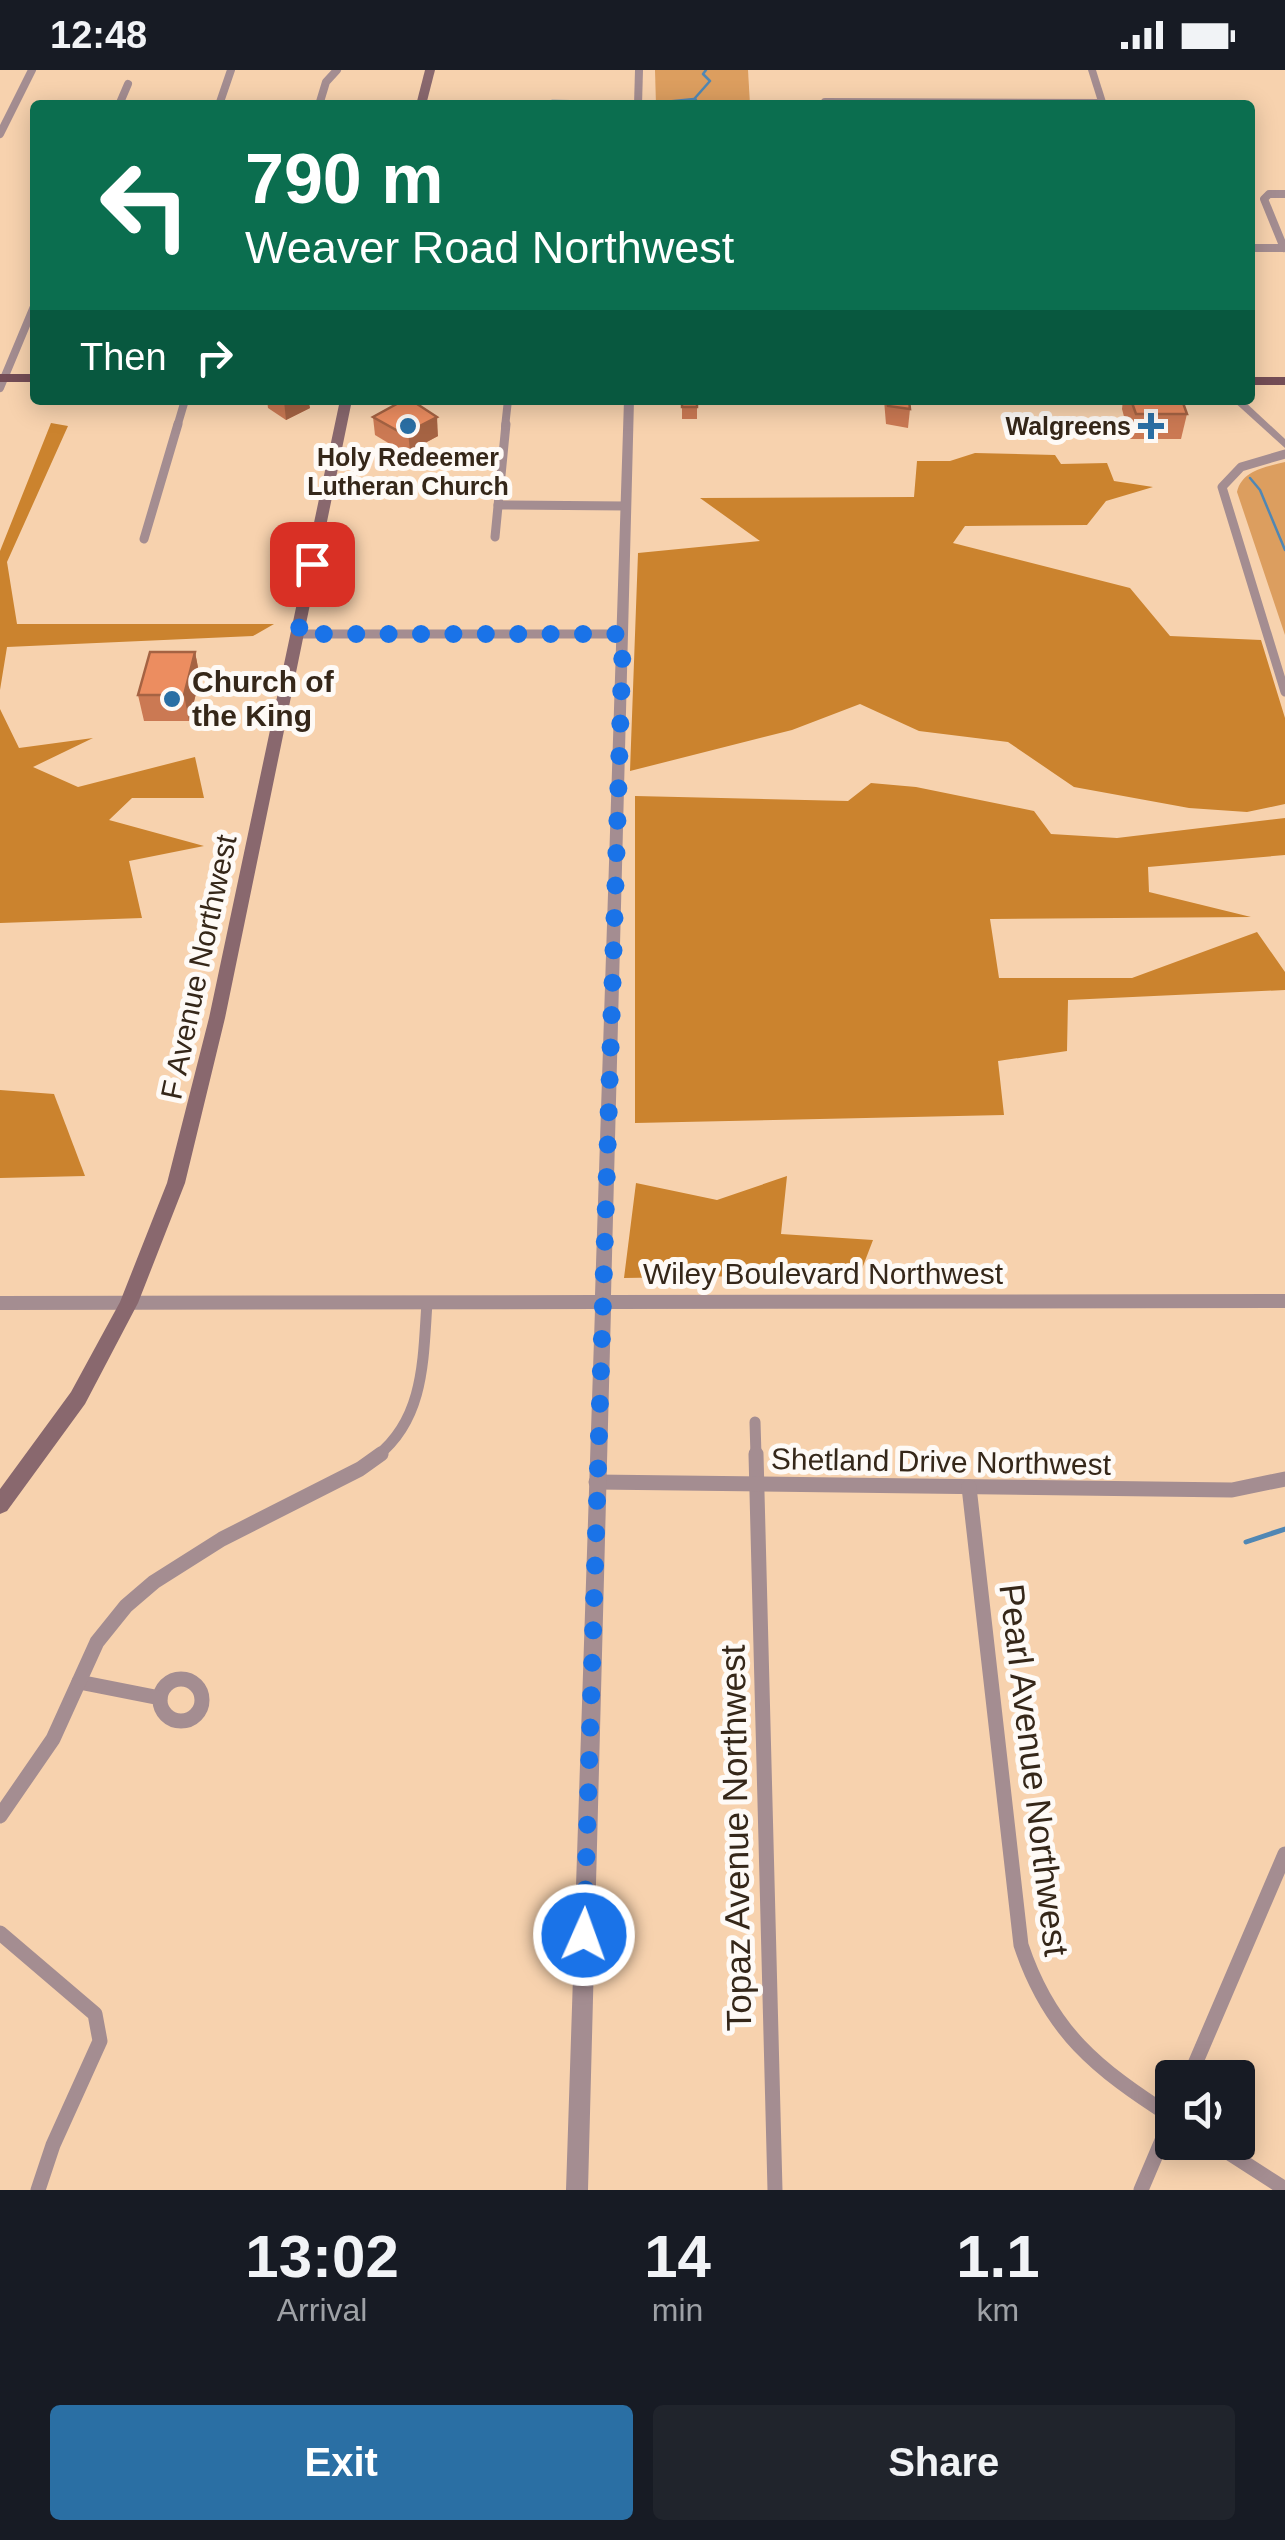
<!DOCTYPE html>
<style>
:root{--surface:#171b24;--page:#20242c;--text:#f1f3f6;--muted:#9ea1a6;--accent:#2a6fa4}
body{margin:0;font-family:Arial,sans-serif;background:var(--page);color:var(--text);height:100vh;display:flex;flex-direction:column;font-size:38px;white-space:nowrap}
*{box-sizing:border-box;margin:0}
p{font-size:32px;color:var(--muted)}
.icon{flex:none;width:55px;height:55px;fill:none;stroke:currentColor;stroke-width:2;stroke-linecap:round;stroke-linejoin:round}
.map{position:relative;height:2120px;overflow:hidden}
.details{display:flex;flex-direction:column;background:var(--surface);flex:1}
.details>*{flex:none}
.guide{position:absolute;left:30px;top:30px;width:1225px;height:305px;border-radius:10px;box-shadow:0 5px 25px #0003;background:#0b6e4f;color:#fff;overflow:hidden}
.tools{position:absolute;left:1155px;top:1990px;display:grid;gap:20px}
.tools a{display:grid;place-items:center;width:100px;height:100px;border-radius:10px;background:var(--surface);box-shadow:0 5px 25px #0003;font-size:50px}
.pin{position:absolute;display:grid;place-items:center;width:85px;height:85px;color:#fff;margin:-42px;border-radius:20px;box-shadow:0 5px 15px #0006}
.me{position:absolute;width:110px;margin:-55px;rotate:2deg;stroke-linejoin:round;filter:drop-shadow(0 0 8px #0008)}
.turn{display:flex;align-items:center;gap:35px;height:210px;padding:0 50px;font-size:45px}
.turn .icon{width:130px;height:130px;stroke-width:2.5}
.turn b{display:block;font-size:70px;line-height:85px}
.then{display:flex;align-items:center;height:95px;padding:0 50px;background:#0003;gap:20px;font-size:38px}
.eta{display:flex;justify-content:space-evenly;align-items:center;height:170px;text-align:center}
.eta b{font-size:60px;font-weight:800;line-height:70px}
.button{display:flex;gap:20px;margin-top:auto;padding:20px 50px}
.button a{flex:1;height:115px;border-radius:10px;background:var(--accent);color:#fff;font-size:40px;font-weight:800;line-height:115px;text-align:center}
.button a+a{background:var(--page);color:var(--text)}
.status{display:flex;justify-content:space-between;align-items:center;height:70px;padding:0 50px;background:var(--surface);direction:ltr}
.status svg{height:28px;fill:currentColor}
.map>svg:first-child{display:block}
.green{fill:#dc9e5f}
.forest{fill:#cb832e}
.lines{fill:none;stroke-linecap:round;stroke-linejoin:round}
.stream-far1{stroke:#5087b4;stroke-width:2.5}
.stream{stroke:#5087b4;stroke-width:5}
.minor-far3{stroke:#a48d91;stroke-width:8}
.minor-far2{stroke:#a48d91;stroke-width:9}
.minor-far1{stroke:#a48d91;stroke-width:11}
.minor{stroke:#a48d91;stroke-width:15}
.tertiary{fill:#a48d91;fill-rule:evenodd}
.secondary{fill:#89686e;fill-rule:evenodd}
.primary{fill:#744d56;fill-rule:evenodd}
.wall{fill:#cb7953}
.shaded-wall{fill:#a56343}
.building{fill:#ec8d60;stroke:#a56343;stroke-width:2.5}
.route{stroke:#1a73e8;stroke-width:18;stroke-dasharray:0 32.4}
.poi-dot{fill:#2a6fa4;stroke:#fefaf6;stroke-width:4}
.labels{text-anchor:middle;stroke-width:10;stroke-linejoin:round;paint-order:stroke}
.far-poi-label{font-size:25px;font-weight:bold;fill:#352719;stroke:#fefaf6;text-anchor:end}
.poi-label{font-size:30px;font-weight:bold;fill:#352719;stroke:#fefaf6;text-anchor:start}
.street-label{font-size:30px;fill:#352719;stroke:#fefaf6}
.near-street-label{font-size:35px;fill:#352719;stroke:#fefaf6}
</style>
<div class="status"><b>12:48</b><svg viewBox="0 0 49 12"><path d="M0 12V9h3v3zM5 12V6h3v6zM10 12V3h3v9zM15 12V0h3v12zM26 1h20v11H26zM47 4h2v5h-2z"/></svg></div>
<div class="map">
<svg width="1285" height="2120" viewBox="0 0 1285 2120">
<rect width="100%" height="100%" fill="#f7d2ae"/>
<g class="green">
<polygon points="655,0 748,0 750,35 656,35"/>
<path d="M1285 392V565L1237 422C1242 400 1266 397 1285 392Z"/>
</g>
<g class="forest">
<polygon points="51,353 68,356 7,492 17,554 274,554 253,566 7,577 0,620 0,481"/>
<polygon points="975,383 1055,385 1061,394 1107,393 1114,411 1153,417 1106,431 1087,455 965,456 953,473 1130,518 1170,566 1261,570 1285,648 1285,734 1247,742 1189,738 1074,717 1008,672 919,661 860,634 792,660 630,701 638,483 760,471 700,428 914,427 917,391 950,391"/>
<polygon points="0,639 19,678 93,668 33,697 78,717 195,687 204,728 132,728 109,750 204,776 129,791 142,848 0,853"/>
<polygon points="871,713 916,717 1034,741 1051,764 1117,768 1285,748 1285,785 1148,797 1149,822 1251,847 990,849 999,908 1132,908 1257,862 1285,902 1285,920 1068,930 1067,981 998,991 1004,1045 635,1053 635,726 848,731"/>
<polygon points="0,1020 54,1024 85,1106 0,1108"/>
<polygon points="787,1106 781,1164 873,1170 860,1204 624,1208 636,1113 717,1130"/>
</g>
<g class="lines">
<g class="stream-far1">
<polyline points="552,31 626,32"/>
<polyline points="654,33 694,29"/>
<polyline points="698,35 695,28 710,11 703,4 706,0"/>
<polyline points="1250,408 1260,420 1285,480"/>
</g>
<polyline class="stream" points="1246,1472 1285,1459"/>
<g class="minor-far3">
<polyline points="825,32 1102,33"/>
<polyline points="119,35 128,14"/>
<polyline points="219,35 231,0"/>
<polyline points="319,35 326,12 337,0"/>
<polyline points="0,64 32,0"/>
<polyline points="1250,178 1285,178"/>
<polyline points="1284,178 1264,129 1269,124 1285,124"/>
<polyline points="0,318 35,234"/>
<polyline points="177,357 185,330"/>
<polyline points="505,357 508,330"/>
</g>
<g class="minor-far2">
<polyline points="1285,384 1241,397 1222,417 1285,622"/>
<polyline points="498,435 625,436"/>
<polyline points="495,467 506,354"/>
<polyline points="144,469 178,354"/>
<polyline points="299,564 623,564"/>
</g>
<g class="minor-far1">
<polyline points="755,1352 756,1386"/>
<path d="M377 1386C425 1348 423 1288 427 1233"/>
</g>
<g class="minor">
<polyline points="756,1384 775,2120"/>
<polyline points="596,1412 1232,1420 1285,1409"/>
<path d="M969 1417 1021 1875C1050 1962 1097 1999 1172 2047"/>
<circle cx="181" cy="1630" r="21"/>
<polyline points="79,1612 160,1628"/>
<polyline points="0,1746 53,1669 97,1572 126,1536 154,1512 222,1469 360,1399 381,1384"/>
<polyline points="0,1863 95,1944 100,1971 53,2075 38,2120"/>
<polyline points="1189,2008 1285,1784"/>
<polyline points="1212,2072 1285,2119"/>
<polyline points="1141,2120 1172,2047"/>
</g>
<g class="tertiary">
<polygon points="635,0 643,0 642,35 634,35"/>
<polygon points="1088,0 1096,0 1107,35 1099,35"/>
<polygon points="624,330 634,330 611,1225 1285,1224 1285,1238 611,1239 588,2120 566,2120 595,1239 0,1240 0,1226 595,1225"/>
<polygon points="1232,330 1243,330 1285,369 1285,378"/>
</g>
<g class="secondary">
<polygon points="425,0 435,0 426,35 416,35"/>
<polygon points="340,330 352,330 225,948 185,1113 138,1233 85,1334 7,1441 0,1444 0,1419 71,1322 120,1232 167,1113 209,948"/>
</g>
<g class="primary">
<rect x="0" y="304" width="35" height="8"/>
<rect x="1250" y="307" width="35" height="8"/>
</g>
</g>
<g class="wall">
<polygon points="267,330 308,330 310,338 286,350 268,338"/>
<rect x="682" y="330" width="15" height="19"/>
<polygon points="884,330 909,330 910,339 908,358 886,354"/>
<polygon points="1123,330 1182,330 1187,344 1181,369 1130,369 1122,339"/>
<polygon points="373,347 438,366 410,381 400,380 375,365"/>
<polygon points="195,582 200,608 189,651 144,651 138,625"/>
</g>
<g class="shaded-wall">
<polygon points="285,330 308,330 310,338 286,350 284,331"/>
<polygon points="437,347 438,366 410,381 408,362"/>
<polygon points="195,582 200,608 189,651 184,625"/>
</g>
<g class="building">
<polygon points="404,330 411,330 437,347 408,362 398,361 373,347"/>
<rect x="682" y="330" width="15" height="7"/>
<polygon points="887,330 909,330 910,339 888,336"/>
<polygon points="1131,330 1182,330 1187,344 1136,344"/>
<polygon points="150,582 195,582 184,625 138,625"/>
</g>
<g class="lines">
<polyline class="route" points="312,494 298,564 623,564 584,1865"/>
</g>
<g class="poi-dot">
<circle cx="408" cy="356" r="10"/>
<path d="M1146 341h10v10h10v10h-10v10h-10v-10h-10v-10h10z"/>
<circle cx="172" cy="629" r="10"/>
</g>
<g class="labels">
<g class="far-poi-label">
<text x="1131" y="365">Walgreens</text>
<text x="408" y="396" text-anchor="middle">Holy Redeemer<tspan x="408" dy="29">Lutheran Church</tspan></text>
</g>
<g class="poi-label">
<text x="192" y="622">Church of<tspan x="192" dy="34">the King</tspan></text>
</g>
<g class="street-label">
<text transform="translate(199 897) rotate(-78)" y="10">F Avenue Northwest</text>
<text x="823" y="1214">Wiley Boulevard Northwest</text>
<text transform="translate(941 1392) rotate(1)" y="10">Shetland Drive Northwest</text>
</g>
<g class="near-street-label">
<text transform="translate(1034 1700) rotate(83)" y="12">Pearl Avenue Northwest</text>
<text transform="translate(736 1768) rotate(-91)" y="12">Topaz Avenue Northwest</text>
</g>
</g>
</svg>
<div class="tools">
<a><svg class="icon" aria-label="sound" viewBox="0 0 24 24"><path d="M4 9h4l5-4v14l-5-4H4zM17 9q2 3 0 6"/></svg></a>
</div>
<div class="pin" style="left:312px;top:494px;background:#d93025"><svg class="icon" aria-label="arrive" viewBox="0 0 24 24"><path d="M6 21V4h12l-3 4 3 4H6"/></svg></div>
<svg class="me" style="left:584px;top:1865px" viewBox="-20 -20 40 40"><circle r="17" fill="#1a73e8" stroke="#fff" stroke-width="3"/><path d="M0-11L8 9 0 5-8 9z" fill="#fff"/></svg>
<div class="guide">
<div class="turn"><svg class="icon" aria-label="left" viewBox="0 0 24 24"><path d="M17 20v-9H6M10 6l-5 5 5 5"/></svg><div><b>790 m</b>Weaver Road Northwest</div></div>
<div class="then">Then<svg class="icon" aria-label="right" viewBox="0 0 24 24"><path d="M7 20v-9h11M14 6l5 5-5 5"/></svg></div>
</div>
</div>
<section class="details">
<div class="eta">
<div><b>13:02</b><p>Arrival</p></div>
<div><b>14</b><p>min</p></div>
<div><b>1.1</b><p>km</p></div>
</div>
<div class="button"><a>Exit</a><a>Share</a></div>
</section>
